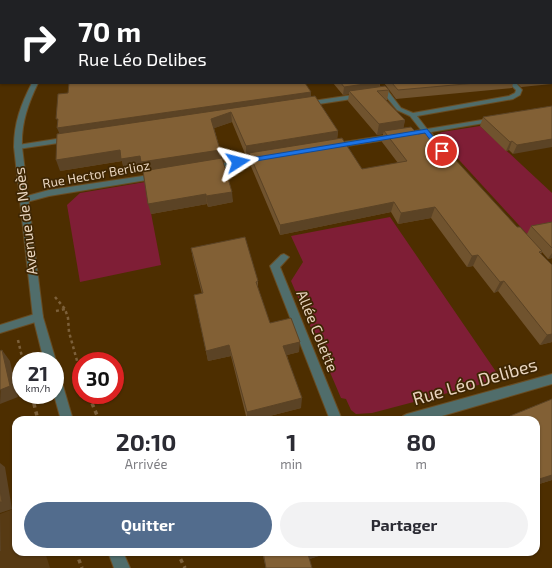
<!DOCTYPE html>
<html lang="fr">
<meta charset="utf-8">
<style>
:root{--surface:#fff;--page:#f2f2f3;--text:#2b2b33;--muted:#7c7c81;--accent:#526c8d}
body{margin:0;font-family:"Exo 2",sans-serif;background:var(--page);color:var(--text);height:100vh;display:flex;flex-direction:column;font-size:15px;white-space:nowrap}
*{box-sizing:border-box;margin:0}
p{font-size:13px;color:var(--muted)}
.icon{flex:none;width:22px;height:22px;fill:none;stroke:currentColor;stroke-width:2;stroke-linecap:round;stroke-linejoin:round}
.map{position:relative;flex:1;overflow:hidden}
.side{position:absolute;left:12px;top:416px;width:528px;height:140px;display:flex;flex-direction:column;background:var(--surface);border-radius:12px;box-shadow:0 1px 3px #0004}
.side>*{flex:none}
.guide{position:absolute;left:0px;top:0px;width:552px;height:84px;box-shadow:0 1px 3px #0004;background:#202124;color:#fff;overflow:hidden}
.speed{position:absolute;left:12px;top:352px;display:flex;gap:8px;font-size:20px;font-weight:700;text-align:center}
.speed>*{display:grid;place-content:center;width:52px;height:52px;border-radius:50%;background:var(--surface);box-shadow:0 1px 3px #0004;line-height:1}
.speed small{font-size:10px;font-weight:400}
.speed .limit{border:6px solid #d22;background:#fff;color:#111}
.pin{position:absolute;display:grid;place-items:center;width:34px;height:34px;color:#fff;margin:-17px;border:2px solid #fff;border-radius:50%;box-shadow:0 1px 4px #0007}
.me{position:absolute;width:44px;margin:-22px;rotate:81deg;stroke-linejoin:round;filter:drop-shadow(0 0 3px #0008)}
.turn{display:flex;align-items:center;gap:14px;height:84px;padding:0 12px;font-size:18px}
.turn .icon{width:52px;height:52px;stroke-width:2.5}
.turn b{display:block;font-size:28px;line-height:34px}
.eta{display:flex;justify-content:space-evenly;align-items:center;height:68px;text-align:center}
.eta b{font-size:24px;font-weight:700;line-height:28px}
.button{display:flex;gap:8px;margin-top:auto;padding:8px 12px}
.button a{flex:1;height:46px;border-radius:24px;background:var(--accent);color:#fff;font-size:16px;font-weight:700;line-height:46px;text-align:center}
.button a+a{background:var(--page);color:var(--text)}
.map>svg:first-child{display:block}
.built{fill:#573a13}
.green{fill:#7f1e36}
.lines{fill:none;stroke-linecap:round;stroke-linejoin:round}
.minor-casing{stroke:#694c22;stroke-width:2}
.tertiary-casing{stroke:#694c22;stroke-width:2}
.path-far1{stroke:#7c603a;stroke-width:2.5;stroke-dasharray:3 3;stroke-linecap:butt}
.path{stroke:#7c603a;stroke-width:3.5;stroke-dasharray:4 4;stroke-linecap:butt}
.minor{fill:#506d6b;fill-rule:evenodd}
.tertiary{fill:#506d6b;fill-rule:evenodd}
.wall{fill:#70532e}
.shaded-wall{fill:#5b4325}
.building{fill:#826035;stroke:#5b4325}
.route{fill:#1a73e8;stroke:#114b97}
.labels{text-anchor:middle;stroke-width:3.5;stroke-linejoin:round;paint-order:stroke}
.far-street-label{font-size:13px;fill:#e9d5bf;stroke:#3e2603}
.street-label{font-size:15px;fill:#e9d5bf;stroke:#3e2603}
.near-street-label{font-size:18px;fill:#e9d5bf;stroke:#3e2603}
</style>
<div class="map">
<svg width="552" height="568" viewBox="0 0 552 568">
<rect width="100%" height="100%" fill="#4d2e00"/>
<polygon class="built" points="16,508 16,552 45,552 50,568 0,568 0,514"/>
<g class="green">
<polygon points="480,126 552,193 552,230 528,235 438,137 438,134 442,132"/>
<polygon points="145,182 161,265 80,282 67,205 80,193"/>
<polygon points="390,217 501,379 372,413 356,414 351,410 346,399 341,398 291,281 303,262 291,236"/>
</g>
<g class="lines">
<g class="minor-casing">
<g id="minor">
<rect x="255" y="0" width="4" height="1"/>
<polygon points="509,83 516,83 522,90 520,95 513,99 417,116 427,129 494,118 496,119 496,121 431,132 433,135 429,137 424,134 334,148 331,148 331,144 421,130 410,116 397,110 384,94 306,106 303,104 306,102 386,90 388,91 401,108 413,113 509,96 515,93 516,90"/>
<polygon points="69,137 73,139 72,141 18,149 14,147 18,145"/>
<polygon points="263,156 266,156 266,160 212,169 208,167 212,165"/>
<polygon points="156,174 160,176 159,178 49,196 23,203 19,200 20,198 49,190"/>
<polygon points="284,254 289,257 280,267 342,420 330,420 270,266 281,255"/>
<polygon points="38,313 42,314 43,317 42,320 0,333 0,325"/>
<polygon points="552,374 552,384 428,420 401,420 403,416 407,414"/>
</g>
</g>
<g class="tertiary-casing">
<g id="tertiary">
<rect x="77" y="0" width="4" height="1"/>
<path d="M32 83H38C28 104 21 123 22 147L43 317 56 361 55 362V361H44L33 317 14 147C14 123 21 104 32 83Z"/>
<polygon points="55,374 59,375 61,379 73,420 61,420 54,395 55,395"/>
<polygon points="108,552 123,552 130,568 114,568"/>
</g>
</g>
<g class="path-far1">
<polyline points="55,297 65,309 68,318 69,332 81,375"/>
<polyline points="56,311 65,309"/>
<polyline points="18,340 23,361"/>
<polyline points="32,395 32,397"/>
<polyline points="89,395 90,397"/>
</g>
<g class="path">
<polyline points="32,396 38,420"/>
<polyline points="89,396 99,420"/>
<polyline points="76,552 82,568"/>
<polyline points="177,552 185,568"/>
</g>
<use href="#minor" class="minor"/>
<use href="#tertiary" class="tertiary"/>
</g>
<g class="wall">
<polygon points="551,6 552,6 552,84 521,87 517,83 551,83"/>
<polygon points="333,83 380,83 380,86 389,90 387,100 386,100 405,120 403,128 418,134 517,227 527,234 531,226 552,222 552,258 548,259 542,252 541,254 552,342 540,345 498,291 494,293 473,266 467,267 431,218 398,224 391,212 280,235 250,164 249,156 246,156 232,122 214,128 220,150 221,158 233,202 208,207 207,204 151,214 142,167 124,170 122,161 60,171 59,133 68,93 311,92 311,97 338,131 337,139 362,169 398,163 382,142 383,134 377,135 348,101 349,94 343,95"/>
<polygon points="384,83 513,83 512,88 396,99"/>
<polygon points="552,106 513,154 509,150 506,151 480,126 483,117"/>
<polygon points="191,248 258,281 258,288 270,323 299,352 287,355 301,408 254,420 247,420 231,356 208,361 194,295 202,294 193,259"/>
<polygon points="552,399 552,480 536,485 536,420 507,420 510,416"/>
<polygon points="262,552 331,552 309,559 312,568 266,568"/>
</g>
<g class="shaded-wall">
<polygon points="51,0 57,0 56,1 51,1"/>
<polygon points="1,73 1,82 0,80 0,75"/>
<polygon points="370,83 380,83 379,90 349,91 349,94 343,95 344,87"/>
<polygon points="311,92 311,100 61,137 57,128"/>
<polygon points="231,112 232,122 212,129 211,119"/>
<polygon points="405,120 403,131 384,131 383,134 377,135 379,124"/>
<polygon points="338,131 337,141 249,153 249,156 246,156 246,146"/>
<polygon points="552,139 552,147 513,154 517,145"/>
<polygon points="512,141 509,150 506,151 510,142"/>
<polygon points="120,150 140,156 220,150 221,160 144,173 142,167 124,170 122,161 60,171 56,160"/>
<polygon points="232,192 233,202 208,207 206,196"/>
<polygon points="206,194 207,204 151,214 148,204"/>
<polygon points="394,202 391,212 280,235 280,225"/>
<polygon points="435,207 431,218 398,224 401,213"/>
<polygon points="552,253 552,258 548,259"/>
<polygon points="478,255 473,266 467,267 472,256"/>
<polygon points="504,281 498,291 494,293 500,282"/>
<polygon points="552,334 552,342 540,345 547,335"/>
<polygon points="300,342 299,352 283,356 283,346"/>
<polygon points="229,345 231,356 208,361 206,351"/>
<polygon points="2,350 10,361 18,397 0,404"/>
<polygon points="302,398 301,408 254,420 247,420 247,412"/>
<polygon points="0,463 5,467 12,509 0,513 1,551 0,551"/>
<polygon points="552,475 552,480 536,485 536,480"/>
<polygon points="315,552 331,552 307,560 308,554"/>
</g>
<g class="building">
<polygon points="0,0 51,0 51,1 1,1 1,73 0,75"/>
<polygon points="162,0 237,0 238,1 161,1"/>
<polygon points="289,0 541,0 543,1 290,1"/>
<rect x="551" y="6" width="1" height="70"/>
<polygon points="69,83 305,83 311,92 57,128 58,119 56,119 58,94 68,93"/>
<polygon points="341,83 371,83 344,87"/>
<polygon points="392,83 476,83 398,90"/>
<polygon points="385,86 389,90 377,91 405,120 379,124 349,91"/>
<polygon points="315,96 338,131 246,146 231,112 211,119 220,150 141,162 140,156 121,159 120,150 56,160 57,134"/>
<polygon points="552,106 552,139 517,145 512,141 510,142 483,117"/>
<polygon points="411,127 418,134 430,132 517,227 520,227 542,251 539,252 552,265 552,334 547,335 504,281 500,282 478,255 472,256 435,207 401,213 394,202 280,225 249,153 342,138 362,169 407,161 384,131"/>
<polygon points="222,158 232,192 206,196 206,194 148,204 143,171"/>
<polygon points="552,222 552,248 531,226"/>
<polygon points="245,237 258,281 256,282 270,323 291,318 300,342 283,346 302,398 247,412 229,345 206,351 194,295 203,293 191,248"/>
<polygon points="2,350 10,386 0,390 0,351"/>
<polygon points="552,399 552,475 536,480 536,420 513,420 510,416"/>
<polygon points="0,490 2,502 0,502"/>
<polygon points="263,552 315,552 308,554 312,568 266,568"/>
</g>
<polygon class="route" points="427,129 444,150 444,152 439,152 425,133 238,164 234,162 238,160"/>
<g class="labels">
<g class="far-street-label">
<text transform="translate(96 174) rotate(-10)" y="5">Rue Hector Berlioz</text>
</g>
<g class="street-label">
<text transform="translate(26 221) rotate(-97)" y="5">Avenue de Noès</text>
<text transform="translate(317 331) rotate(68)" y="5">Allée Colette</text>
</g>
<g class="near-street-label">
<text transform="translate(475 382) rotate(-16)" y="6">Rue Léo Delibes</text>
</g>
</g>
</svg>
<div class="speed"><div>21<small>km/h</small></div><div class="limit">30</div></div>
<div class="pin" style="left:442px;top:151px;background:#d93025"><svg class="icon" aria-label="arrive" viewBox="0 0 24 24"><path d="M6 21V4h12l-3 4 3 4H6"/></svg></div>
<svg class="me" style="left:238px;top:162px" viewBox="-20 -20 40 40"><path d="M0-17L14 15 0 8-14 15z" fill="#1a73e8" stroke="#fff" stroke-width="4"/></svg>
<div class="guide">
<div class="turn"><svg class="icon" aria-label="right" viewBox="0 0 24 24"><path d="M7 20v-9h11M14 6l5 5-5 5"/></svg><div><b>70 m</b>Rue Léo Delibes</div></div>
</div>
<section class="side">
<div class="eta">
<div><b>20:10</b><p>Arrivée</p></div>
<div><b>1</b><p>min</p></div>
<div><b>80</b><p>m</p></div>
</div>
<div class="button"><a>Quitter</a><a>Partager</a></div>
</section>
</div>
